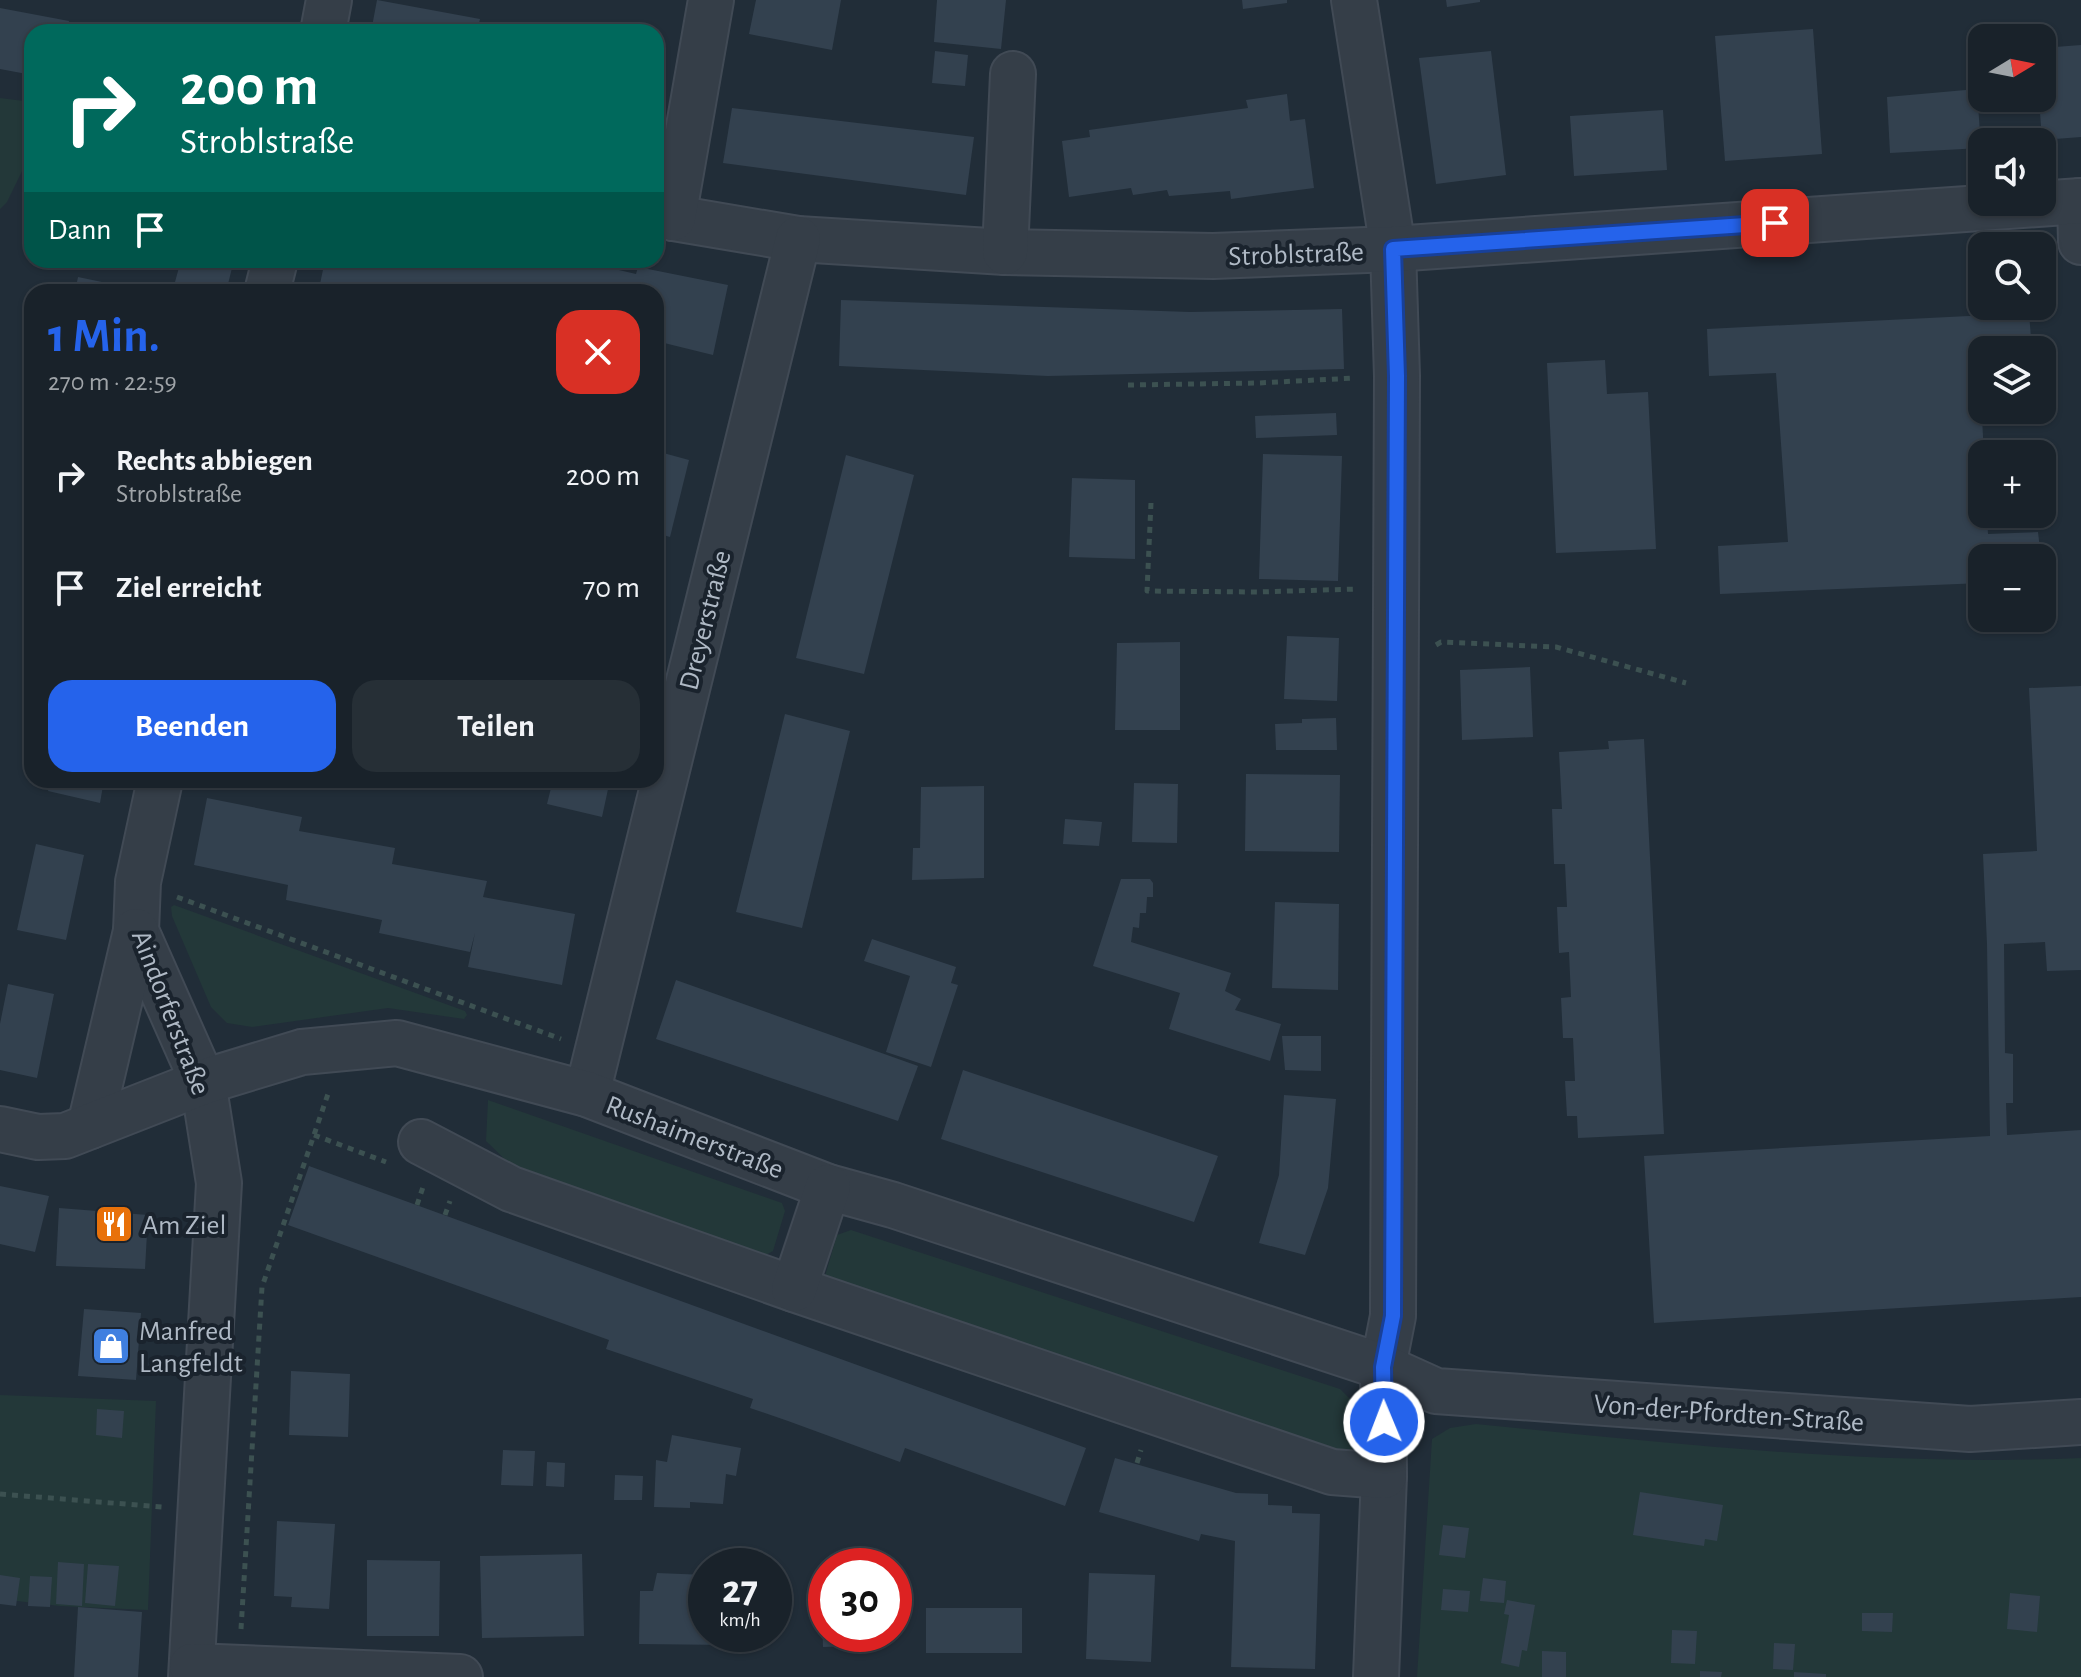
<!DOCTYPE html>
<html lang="de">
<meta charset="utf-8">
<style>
:root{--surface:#19222a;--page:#262f36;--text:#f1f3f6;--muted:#9fa4a8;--line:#373f47;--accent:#2563eb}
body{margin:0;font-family:"Alegreya Sans",sans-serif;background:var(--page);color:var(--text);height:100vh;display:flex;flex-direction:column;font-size:30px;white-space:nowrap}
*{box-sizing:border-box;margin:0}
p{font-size:26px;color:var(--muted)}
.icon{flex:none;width:44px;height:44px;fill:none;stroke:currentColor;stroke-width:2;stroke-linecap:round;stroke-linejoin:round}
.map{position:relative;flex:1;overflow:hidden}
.panel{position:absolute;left:24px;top:284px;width:640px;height:504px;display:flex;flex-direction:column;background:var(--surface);border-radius:24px;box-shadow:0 2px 6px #0004,0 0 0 2px var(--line)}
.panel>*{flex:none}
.banner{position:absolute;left:24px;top:24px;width:640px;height:244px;border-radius:24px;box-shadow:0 2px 6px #0004,0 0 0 2px var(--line);background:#00695c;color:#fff;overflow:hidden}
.needle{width:52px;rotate:80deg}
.fabs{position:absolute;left:1968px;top:24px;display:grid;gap:16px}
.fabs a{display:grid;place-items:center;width:88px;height:88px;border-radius:16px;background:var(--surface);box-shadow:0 2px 6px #0004,0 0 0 2px var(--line);font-size:40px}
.speed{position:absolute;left:688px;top:1548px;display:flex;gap:16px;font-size:40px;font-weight:700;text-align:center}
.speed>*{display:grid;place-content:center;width:104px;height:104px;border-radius:50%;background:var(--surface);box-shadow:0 2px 6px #0004,0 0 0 2px var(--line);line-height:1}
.speed small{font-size:20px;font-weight:400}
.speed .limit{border:12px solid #d22;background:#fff;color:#111}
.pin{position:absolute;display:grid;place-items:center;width:68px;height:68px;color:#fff;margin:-34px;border-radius:16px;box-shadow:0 4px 12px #0006}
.me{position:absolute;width:88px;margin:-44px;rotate:359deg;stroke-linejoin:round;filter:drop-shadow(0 0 6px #0008)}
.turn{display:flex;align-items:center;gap:28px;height:168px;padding:0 24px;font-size:36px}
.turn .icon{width:104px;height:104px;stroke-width:2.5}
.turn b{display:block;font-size:56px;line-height:68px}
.then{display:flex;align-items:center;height:76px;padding:0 24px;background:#0003;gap:16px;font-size:30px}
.round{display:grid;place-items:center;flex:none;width:84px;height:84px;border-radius:24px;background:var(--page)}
.head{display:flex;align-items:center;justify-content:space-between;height:136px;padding:0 24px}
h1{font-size:48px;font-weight:700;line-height:60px;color:var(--accent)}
.action{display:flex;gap:16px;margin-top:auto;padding:16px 24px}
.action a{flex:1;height:92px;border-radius:24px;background:var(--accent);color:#fff;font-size:32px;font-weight:700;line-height:92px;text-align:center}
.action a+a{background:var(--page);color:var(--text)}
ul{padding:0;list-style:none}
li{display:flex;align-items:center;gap:24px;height:112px;padding:0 24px}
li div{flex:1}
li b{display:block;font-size:30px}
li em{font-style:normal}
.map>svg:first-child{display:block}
.green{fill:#233839}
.building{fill:#33414f}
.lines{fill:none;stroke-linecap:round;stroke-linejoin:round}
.minor-casing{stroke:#414a55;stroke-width:48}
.path{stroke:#3c5151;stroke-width:5;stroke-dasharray:6 6;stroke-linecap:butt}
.minor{stroke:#353e48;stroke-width:44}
.route-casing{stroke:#184099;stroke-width:20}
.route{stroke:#2563eb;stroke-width:14}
.labels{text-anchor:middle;stroke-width:8;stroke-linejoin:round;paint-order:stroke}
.street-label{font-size:28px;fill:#afb9c5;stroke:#1a232d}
.poi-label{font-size:28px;fill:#afb9c5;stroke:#1a232d;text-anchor:start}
</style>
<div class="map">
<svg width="2081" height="1677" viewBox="0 0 2081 1677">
<rect width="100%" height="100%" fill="#212d38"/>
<g class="green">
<polygon points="0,98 32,102 32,163 25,165 7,202 0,209"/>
<polygon points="174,905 465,1011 467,1015 464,1019 388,1008 252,1027 227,1023 211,1007 172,916 171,907"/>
<polygon points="488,1100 782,1203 785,1211 773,1251 764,1256 521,1175 486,1141"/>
<polygon points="851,1230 1340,1389 1353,1402 1365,1460 832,1285 825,1276 837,1235"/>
<polygon points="0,1395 156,1401 148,1610 60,1606 0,1599"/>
<path d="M1476 1424C1676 1444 1880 1467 2081 1458V1677H1417L1432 1439 1450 1428Z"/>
</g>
<g class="building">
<polygon points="377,0 480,19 477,32 371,32"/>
<polygon points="756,0 841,0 832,50 749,34"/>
<polygon points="937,0 1006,0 1001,49 934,42"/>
<polygon points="1242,0 1287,0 1287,3 1243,9"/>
<polygon points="1446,0 1480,0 1480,2 1447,7"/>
<polygon points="0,8 69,21 67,32 32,32 32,75 0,69"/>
<polygon points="219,22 260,31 260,32 217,32"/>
<polygon points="1813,29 1822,154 1725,161 1715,36"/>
<polygon points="2081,45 2081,137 2042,140 2039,98 2042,98 2042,48"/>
<polygon points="935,51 968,55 965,86 932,83"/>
<polygon points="1491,51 1506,175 1436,184 1419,58"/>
<polygon points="1977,89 1981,148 1890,153 1887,97"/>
<polygon points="1287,94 1290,121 1305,119 1314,188 1231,199 1230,191 1169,196 1167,190 1133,195 1131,188 1069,197 1062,141 1090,137 1089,130 1248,108 1246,100"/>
<polygon points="732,108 974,137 966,195 723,163"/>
<polygon points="1663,110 1667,170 1574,176 1570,116"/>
<polygon points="181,260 234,260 226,292 193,292 195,286 175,282"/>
<polygon points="325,260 576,260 636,274 638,267 728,285 713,355 656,341 656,292 350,292 320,284"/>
<polygon points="78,277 126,287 125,292 75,292"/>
<polygon points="841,300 1190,312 1342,309 1344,369 1048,376 839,366"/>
<polygon points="2029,313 2032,350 1982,350 1982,365 1979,365 1984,454 1982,514 1987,514 1988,534 2038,532 2041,558 1982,558 1982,583 1720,594 1718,546 1788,542 1776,373 1709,376 1707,329"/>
<polygon points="1605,360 1607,394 1648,392 1656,549 1556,553 1547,363"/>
<polygon points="1336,413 1337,435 1256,438 1255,416"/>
<polygon points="656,451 689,460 670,537 656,533"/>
<polygon points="1263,454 1342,456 1338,581 1259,579"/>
<polygon points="846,455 914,475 864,674 796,658"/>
<polygon points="1072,478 1135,480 1135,559 1069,557"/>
<polygon points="1287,636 1339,638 1337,701 1284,699"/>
<polygon points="1180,642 1180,730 1115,730 1117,643"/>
<polygon points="1530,667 1533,737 1462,740 1460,670"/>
<polygon points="2081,686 2081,970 2047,971 2045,942 2004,944 2005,1053 2013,1054 2013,1103 2006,1103 2007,1135 2081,1130 2081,1297 1654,1323 1644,1156 1990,1136 1987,944 1983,854 2037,851 2029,688"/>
<polygon points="785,714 850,731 802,928 736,912"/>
<polygon points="1336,718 1337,750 1276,750 1275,724 1302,723 1302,719"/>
<polygon points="1644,739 1664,1134 1578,1138 1577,1116 1567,1116 1565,1081 1575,1081 1573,1038 1563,1038 1561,998 1571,997 1569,952 1559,953 1557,907 1567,907 1565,864 1554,864 1552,809 1562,809 1559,752 1609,749 1608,741"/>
<polygon points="1246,774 1340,775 1339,852 1245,851"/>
<polygon points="51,780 104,780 100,803 48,791"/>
<polygon points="553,780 610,780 602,817 547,804"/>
<polygon points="1134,783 1178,784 1177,843 1132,842"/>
<polygon points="984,786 984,878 912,880 913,848 920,848 921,787"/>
<polygon points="207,798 302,817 299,831 395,848 392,864 487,881 483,897 575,914 562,985 468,967 475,933 470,952 379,933 382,920 286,900 288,885 194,865"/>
<polygon points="1065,819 1102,822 1099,846 1063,844"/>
<polygon points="36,844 84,855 66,940 17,930"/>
<polygon points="1121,879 1150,879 1153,883 1153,897 1147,897 1146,913 1140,913 1139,928 1133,927 1131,942 1231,973 1225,991 1241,999 1235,1010 1281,1024 1270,1061 1169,1029 1180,993 1093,966"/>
<polygon points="1275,902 1339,904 1338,990 1272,988"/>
<polygon points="872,939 956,967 951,983 958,985 931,1067 886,1052 910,976 864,961"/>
<polygon points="676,980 918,1066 898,1121 656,1039"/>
<polygon points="8,984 54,994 37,1078 0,1070 0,1024"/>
<polygon points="1282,1036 1321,1036 1321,1071 1285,1070"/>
<polygon points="963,1070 1218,1156 1194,1222 941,1139"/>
<polygon points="1284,1095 1336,1099 1328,1188 1305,1255 1259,1243 1279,1175"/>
<polygon points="309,1166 1086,1448 1065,1506 905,1448 900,1462 788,1421 750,1408 753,1399 606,1349 609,1340 288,1225"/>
<polygon points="0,1186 49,1196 35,1252 0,1244"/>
<polygon points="59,1208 148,1215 145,1269 56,1266"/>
<polygon points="84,1309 141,1313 136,1380 78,1376"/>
<polygon points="291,1371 350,1374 348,1437 289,1435"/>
<polygon points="97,1409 124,1411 122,1438 96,1435"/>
<polygon points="672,1435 741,1448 736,1476 726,1474 723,1504 690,1502 690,1508 654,1507 656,1460 667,1462"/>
<polygon points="503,1450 535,1451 533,1486 501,1485"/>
<polygon points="1115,1458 1236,1493 1268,1494 1268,1505 1292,1506 1292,1513 1320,1514 1315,1669 1231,1667 1235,1541 1201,1534 1199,1541 1099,1512"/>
<polygon points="547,1462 565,1463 564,1487 546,1486"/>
<polygon points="615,1475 643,1476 642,1500 614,1500"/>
<polygon points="1640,1492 1723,1505 1717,1541 1705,1539 1704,1546 1633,1535"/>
<polygon points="277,1521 335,1524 329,1609 291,1607 292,1597 274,1596"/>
<polygon points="1443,1525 1469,1528 1465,1558 1439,1555"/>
<polygon points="582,1554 584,1636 482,1638 480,1556"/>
<polygon points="367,1560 440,1561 439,1636 367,1636"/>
<polygon points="58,1562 84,1564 82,1606 56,1604"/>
<polygon points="88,1564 119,1566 115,1606 85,1603"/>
<polygon points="657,1573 706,1575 706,1634 729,1634 729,1645 639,1644 640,1591 653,1591"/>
<polygon points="1089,1573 1155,1575 1151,1662 1086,1659"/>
<polygon points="0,1575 20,1578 16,1606 0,1604"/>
<polygon points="30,1576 52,1577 50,1607 28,1606"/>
<polygon points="1483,1578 1506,1581 1504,1603 1480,1601"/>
<polygon points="821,1589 826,1589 826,1634 879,1634 879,1645 823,1647"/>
<polygon points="1443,1589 1470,1591 1468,1612 1441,1610"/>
<polygon points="2010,1593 2040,1596 2037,1632 2007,1629"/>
<polygon points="1507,1600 1535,1605 1527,1651 1522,1650 1519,1667 1501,1663 1509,1615 1504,1614"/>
<polygon points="78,1607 142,1612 138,1677 74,1677"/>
<rect x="926" y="1608" width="96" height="45"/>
<polygon points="1862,1613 1893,1613 1892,1632 1862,1631"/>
<polygon points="1672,1630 1697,1631 1695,1664 1671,1663"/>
<polygon points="1774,1643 1795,1644 1793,1670 1773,1669"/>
<polygon points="1542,1651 1566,1652 1566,1677 1542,1677"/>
<polygon points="1700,1671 1722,1672 1721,1677 1700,1677"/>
<polygon points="1794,1672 1826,1674 1826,1677 1794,1677"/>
</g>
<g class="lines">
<g class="minor-casing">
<g id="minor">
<polyline points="1354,0 1393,249 1397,376 1393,1316 1383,1367 1384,1476 1376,1677"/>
<polyline points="323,32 329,0"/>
<polyline points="2080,201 2081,242"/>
<polyline points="656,215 798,239 1005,252 1213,256 1393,249 2081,201"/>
<polyline points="673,218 711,0"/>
<polyline points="1005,252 1013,74"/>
<polyline points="267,292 275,260"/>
<polyline points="160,780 138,882 136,931 203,1082 219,1183 191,1677"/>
<polyline points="587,1094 798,239"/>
<polyline points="90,1126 136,931"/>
<polyline points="0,1129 38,1137 65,1136 203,1082 302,1052 397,1043 587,1094 828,1187 893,1205 1383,1367 1436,1391 1970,1429 2081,1422"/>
<polyline points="421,1142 511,1189 794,1289 1332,1472 1384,1476"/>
<polyline points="794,1289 828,1187"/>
<polyline points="192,1666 460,1677"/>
</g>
</g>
<g class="path">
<polyline points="1128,385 1258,383 1355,378"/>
<polyline points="1151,503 1147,591 1257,592 1358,589"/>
<polyline points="1436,645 1441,642 1556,647 1686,683"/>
<polyline points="177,897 561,1039"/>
<polyline points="314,1135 386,1162"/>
<polyline points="417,1205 423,1187"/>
<polyline points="445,1215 450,1201"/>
<polyline points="1137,1463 1141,1450"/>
<polyline points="0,1494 162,1507"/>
<polyline points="241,1629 262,1287 329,1091"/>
</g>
<use href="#minor" class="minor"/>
</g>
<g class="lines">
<g class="route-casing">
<polyline id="route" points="1384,1422 1383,1367 1393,1316 1397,376 1393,249 1775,223"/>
</g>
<use href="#route" class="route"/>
</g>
<defs>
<g id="restaurant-square" transform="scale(2)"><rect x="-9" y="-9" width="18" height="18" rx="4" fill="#e8710a" stroke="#1a232d"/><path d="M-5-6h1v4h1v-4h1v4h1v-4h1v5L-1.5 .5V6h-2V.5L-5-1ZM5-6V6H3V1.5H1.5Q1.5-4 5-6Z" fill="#fff"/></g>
<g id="shop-square" transform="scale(2)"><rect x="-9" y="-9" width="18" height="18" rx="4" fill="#3f7fe0" stroke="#1a232d"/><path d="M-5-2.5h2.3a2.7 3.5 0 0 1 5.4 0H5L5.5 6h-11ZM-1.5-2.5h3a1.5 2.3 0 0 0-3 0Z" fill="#fff"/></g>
</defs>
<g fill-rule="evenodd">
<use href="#restaurant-square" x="114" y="1224"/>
<use href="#shop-square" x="111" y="1346"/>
</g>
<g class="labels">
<g class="street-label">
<text transform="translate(1296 253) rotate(-2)" y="10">Stroblstraße</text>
<text transform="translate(704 620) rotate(-76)" y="10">Dreyerstraße</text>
<text transform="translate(172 1012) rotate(69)" y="10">Aindorferstraße</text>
<text transform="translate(695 1136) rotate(21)" y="10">Rushaimerstraße</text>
<text transform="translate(1729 1412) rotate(4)" y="10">Von-der-Pfordten-Straße</text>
</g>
<g class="poi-label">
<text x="142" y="1234">Am Ziel</text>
<text x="139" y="1340">Manfred<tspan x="139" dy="32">Langfeldt</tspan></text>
</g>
</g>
</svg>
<div class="fabs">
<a><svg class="needle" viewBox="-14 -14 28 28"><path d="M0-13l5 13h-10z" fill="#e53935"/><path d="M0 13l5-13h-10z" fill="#9fa4a8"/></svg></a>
<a><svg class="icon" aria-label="sound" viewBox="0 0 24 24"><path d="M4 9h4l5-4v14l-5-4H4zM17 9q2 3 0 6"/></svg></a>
<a><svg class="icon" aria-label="search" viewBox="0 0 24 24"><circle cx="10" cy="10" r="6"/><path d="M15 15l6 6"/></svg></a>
<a><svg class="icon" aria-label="layers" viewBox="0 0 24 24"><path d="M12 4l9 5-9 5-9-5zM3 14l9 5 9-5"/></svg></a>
<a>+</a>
<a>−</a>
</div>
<div class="speed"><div>27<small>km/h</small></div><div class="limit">30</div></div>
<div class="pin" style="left:1775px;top:223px;background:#d93025"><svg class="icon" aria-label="arrive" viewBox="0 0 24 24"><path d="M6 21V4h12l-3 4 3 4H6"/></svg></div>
<svg class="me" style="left:1384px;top:1422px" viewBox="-20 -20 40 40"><circle r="17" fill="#2563eb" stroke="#fff" stroke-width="3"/><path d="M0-11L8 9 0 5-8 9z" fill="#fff"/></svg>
<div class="banner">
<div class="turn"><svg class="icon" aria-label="right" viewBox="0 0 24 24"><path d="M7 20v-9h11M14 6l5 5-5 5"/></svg><div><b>200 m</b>Stroblstraße</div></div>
<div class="then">Dann<svg class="icon" aria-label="arrive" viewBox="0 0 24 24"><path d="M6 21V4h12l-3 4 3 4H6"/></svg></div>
</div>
<section class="panel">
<div class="head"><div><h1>1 Min.</h1><p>270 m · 22:59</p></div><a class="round" style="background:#d93025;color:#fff"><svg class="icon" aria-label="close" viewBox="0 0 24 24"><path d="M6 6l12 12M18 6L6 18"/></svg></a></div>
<ul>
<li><svg class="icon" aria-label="right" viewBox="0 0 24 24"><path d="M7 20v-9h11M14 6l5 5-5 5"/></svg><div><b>Rechts abbiegen</b><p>Stroblstraße</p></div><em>200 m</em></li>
<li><svg class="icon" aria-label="arrive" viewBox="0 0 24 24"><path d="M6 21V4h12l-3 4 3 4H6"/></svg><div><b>Ziel erreicht</b></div><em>70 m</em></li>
</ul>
<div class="action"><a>Beenden</a><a>Teilen</a></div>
</section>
</div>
